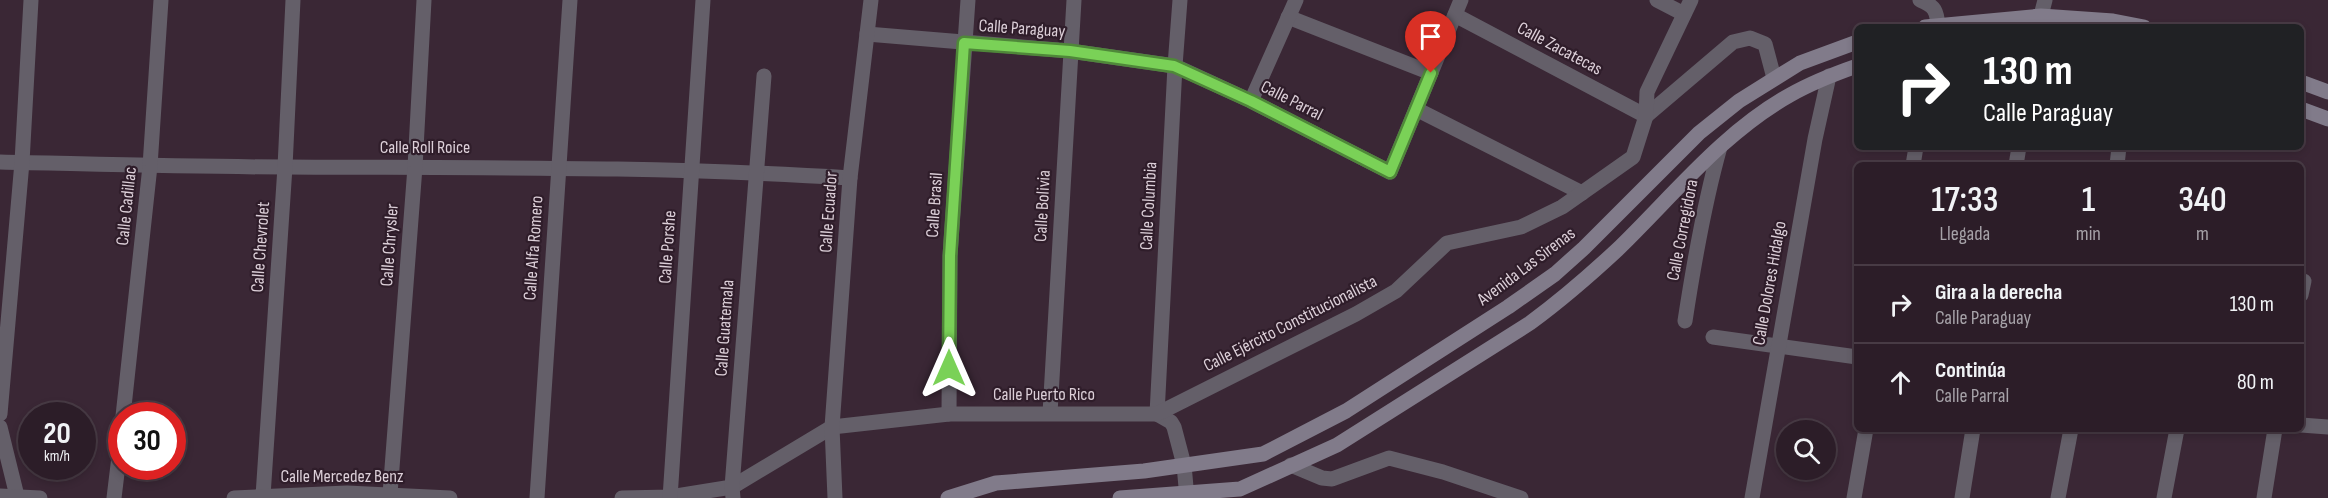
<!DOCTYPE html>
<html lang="es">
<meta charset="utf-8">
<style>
:root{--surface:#2c1d28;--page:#342630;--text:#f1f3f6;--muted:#a6a2a8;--line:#483b45}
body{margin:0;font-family:"Sofia Sans Condensed",sans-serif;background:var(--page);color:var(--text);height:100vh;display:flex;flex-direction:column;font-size:22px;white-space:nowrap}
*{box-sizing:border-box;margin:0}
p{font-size:20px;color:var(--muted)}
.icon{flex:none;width:33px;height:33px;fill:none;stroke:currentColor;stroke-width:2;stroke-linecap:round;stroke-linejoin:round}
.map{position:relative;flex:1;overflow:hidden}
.panel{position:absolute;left:1854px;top:162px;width:450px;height:270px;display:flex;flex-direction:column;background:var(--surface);border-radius:9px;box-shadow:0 3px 9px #0003,0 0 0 2px var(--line)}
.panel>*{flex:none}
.banner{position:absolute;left:1854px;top:24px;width:450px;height:126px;border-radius:9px;box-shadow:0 3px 9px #0003,0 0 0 2px var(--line);background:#202124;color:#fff;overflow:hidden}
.tools{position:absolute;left:1776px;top:420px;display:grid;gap:12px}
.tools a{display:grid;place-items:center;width:60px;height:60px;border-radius:50%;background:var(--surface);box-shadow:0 3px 9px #0003,0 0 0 2px var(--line);font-size:30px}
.speed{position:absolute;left:18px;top:402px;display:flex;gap:12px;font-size:30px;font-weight:700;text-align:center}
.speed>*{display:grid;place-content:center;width:78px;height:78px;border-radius:50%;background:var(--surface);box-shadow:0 3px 9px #0003,0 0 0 2px var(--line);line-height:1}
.speed small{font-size:15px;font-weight:400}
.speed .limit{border:9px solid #d22;background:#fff;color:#111}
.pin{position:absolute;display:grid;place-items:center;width:51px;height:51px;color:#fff;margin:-62px -26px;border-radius:50% 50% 50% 0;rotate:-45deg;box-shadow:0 0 6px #0007}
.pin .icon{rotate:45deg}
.me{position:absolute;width:66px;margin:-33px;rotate:0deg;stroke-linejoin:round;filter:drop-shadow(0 0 4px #0008)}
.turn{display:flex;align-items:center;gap:21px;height:126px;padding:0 30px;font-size:27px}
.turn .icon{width:78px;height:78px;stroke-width:2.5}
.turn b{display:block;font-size:42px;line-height:51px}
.eta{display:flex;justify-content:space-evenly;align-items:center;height:102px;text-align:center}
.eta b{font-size:36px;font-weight:600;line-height:42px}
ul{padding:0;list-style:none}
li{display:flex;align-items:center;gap:18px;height:78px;padding:0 30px;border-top:2px solid var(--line)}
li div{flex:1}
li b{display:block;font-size:22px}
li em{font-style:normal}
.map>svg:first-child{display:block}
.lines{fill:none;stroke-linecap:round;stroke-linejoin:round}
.minor{stroke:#645f69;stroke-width:15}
.tertiary{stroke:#645f69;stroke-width:15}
.secondary{stroke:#817b8a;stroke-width:15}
.route-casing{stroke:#4f8839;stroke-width:15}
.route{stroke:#7ad157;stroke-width:10}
.labels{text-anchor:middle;stroke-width:4.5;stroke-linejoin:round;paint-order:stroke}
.street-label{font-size:18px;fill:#dccfd8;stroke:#2f1d2a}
</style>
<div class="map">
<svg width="2328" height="498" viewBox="0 0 2328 498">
<rect width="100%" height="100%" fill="#3a2735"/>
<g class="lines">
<g class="minor">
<polyline points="1657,0 1684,14"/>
<path d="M1920 0C1935 6 1937 11 1938 27"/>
<polyline points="1455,15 1646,116 1733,42 1750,38 1765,44 1774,78"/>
<polyline points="1288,17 1431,73"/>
<polyline points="2038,27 2045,0"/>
<polyline points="867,34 1070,51 1175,66 1251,101 1390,172 1461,0"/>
<polyline points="1251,101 1296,0"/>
<polyline points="1416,109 1582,193"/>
<path d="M0 162C95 164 191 167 286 167 475 168 661 166 850 178"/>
<polyline points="1913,165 1916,147"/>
<polyline points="2016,165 2019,147"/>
<polyline points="2117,165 2119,147"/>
<polyline points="2301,295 2304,281"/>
<path d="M1685 321C1694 262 1704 204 1720 147"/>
<polyline points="1713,337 1857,357"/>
<polyline points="1050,413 1074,0"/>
<polyline points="0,414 22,162 31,0"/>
<polyline points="949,414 950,256 968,0"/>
<polyline points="1157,414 1175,66 1180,0"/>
<polyline points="1157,414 1171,422 1174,427 1184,465 1187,498"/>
<polyline points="123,416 150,166 161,0"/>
<polyline points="2301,425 2328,427"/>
<polyline points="0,427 17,496"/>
<polyline points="1291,465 1322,478 1332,479 1389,458 1443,472 1521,498"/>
<polyline points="390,494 415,167 424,0"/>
<polyline points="263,496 285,167 293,0"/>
<polyline points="114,498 122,432"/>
<polyline points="234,498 347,493 450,498"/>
<polyline points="537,498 570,0"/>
<polyline points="622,498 670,497 732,487 832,427 949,414 1157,414 1356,314 1396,291 1447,243 1521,227 1562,207 1633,157 1646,116 1647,92 1691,0"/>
<polyline points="670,498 703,0"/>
<polyline points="733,498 732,487 764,76"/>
<polyline points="835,498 832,427 850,178 871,0"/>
<polyline points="1752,498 1815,139 1829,76"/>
<polyline points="1854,498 1866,429"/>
<polyline points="1962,498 1973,429"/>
<polyline points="2058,498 2071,429"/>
<polyline points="2164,498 2177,429"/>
<polyline points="2264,498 2275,429"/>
</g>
<polyline class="tertiary" points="0,496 40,498"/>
<g class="secondary">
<polyline points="1925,27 2041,16 2113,21 2144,27"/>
<polyline points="2301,82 2328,92"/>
<polyline points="2301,109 2328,119"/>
<polyline points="948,498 996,483 1144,471 1263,454 1346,411 1508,307 1555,274 1584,248 1699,133 1739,101 1800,63 1857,42"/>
<path d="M1120 498 1240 489 1337 445 1530 323C1560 301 1589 276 1617 250 1672 197 1722 133 1790 95 1811 83 1834 74 1857 66"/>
</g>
</g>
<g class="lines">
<g class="route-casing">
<polyline id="route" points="949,368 950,256 964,43 1070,51 1174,66 1251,101 1390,172 1431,73"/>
</g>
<use href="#route" class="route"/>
</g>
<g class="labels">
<g class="street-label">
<text transform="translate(1022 28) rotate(4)" y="6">Calle Paraguay</text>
<text transform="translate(1560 48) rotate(28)" y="6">Calle Zacatecas</text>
<text transform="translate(1292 100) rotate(27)" y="6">Calle Parral</text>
<text x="425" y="153">Calle Roll Roice</text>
<text transform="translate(934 205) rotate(-86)" y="6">Calle Brasil</text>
<text transform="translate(126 206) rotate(-84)" y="6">Calle Cadillac</text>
<text transform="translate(1042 206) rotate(-87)" y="6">Calle Bolivia</text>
<text transform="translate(1148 206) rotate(-87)" y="6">Calle Columbia</text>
<text transform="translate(828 212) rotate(-86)" y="6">Calle Ecuador</text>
<text transform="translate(1682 230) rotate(-79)" y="6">Calle Corregidora</text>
<text transform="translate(389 245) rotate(-86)" y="6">Calle Chrysler</text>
<text transform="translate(260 247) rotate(-86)" y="6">Calle Chevrolet</text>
<text transform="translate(667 247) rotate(-86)" y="6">Calle Porshe</text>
<text transform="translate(533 248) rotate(-86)" y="6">Calle Alfa Romero</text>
<text transform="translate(1526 266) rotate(-37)" y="6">Avenida Las Sirenas</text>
<text transform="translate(1769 283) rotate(-80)" y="6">Calle Dolores Hidalgo</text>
<text transform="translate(1290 323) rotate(-27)" y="6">Calle Ejército Constitucionalista</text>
<text transform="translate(724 328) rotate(-86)" y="6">Calle Guatemala</text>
<text x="1044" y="400">Calle Puerto Rico</text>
<text x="342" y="482">Calle Mercedez Benz</text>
</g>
</g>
</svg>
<div class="tools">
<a><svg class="icon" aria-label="search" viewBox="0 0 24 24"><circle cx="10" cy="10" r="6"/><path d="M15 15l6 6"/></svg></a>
</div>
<div class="speed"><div>20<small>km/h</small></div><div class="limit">30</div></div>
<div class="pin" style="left:1431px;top:73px;background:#d93025"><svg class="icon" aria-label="arrive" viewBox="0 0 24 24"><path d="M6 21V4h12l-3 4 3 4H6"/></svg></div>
<svg class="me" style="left:949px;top:368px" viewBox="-20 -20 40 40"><path d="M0-17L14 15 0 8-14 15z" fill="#7ad157" stroke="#fff" stroke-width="4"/></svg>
<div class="banner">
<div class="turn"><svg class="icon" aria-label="right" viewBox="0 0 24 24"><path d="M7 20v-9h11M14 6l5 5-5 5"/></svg><div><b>130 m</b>Calle Paraguay</div></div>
</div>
<section class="panel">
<div class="eta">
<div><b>17:33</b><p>Llegada</p></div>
<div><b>1</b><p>min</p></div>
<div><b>340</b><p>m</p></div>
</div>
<ul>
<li><svg class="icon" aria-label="right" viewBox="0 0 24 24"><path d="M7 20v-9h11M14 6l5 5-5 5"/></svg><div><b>Gira a la derecha</b><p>Calle Paraguay</p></div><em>130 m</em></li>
<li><svg class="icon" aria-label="ahead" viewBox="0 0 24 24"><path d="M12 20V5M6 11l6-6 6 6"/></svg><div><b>Continúa</b><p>Calle Parral</p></div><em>80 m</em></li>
</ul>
</section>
</div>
